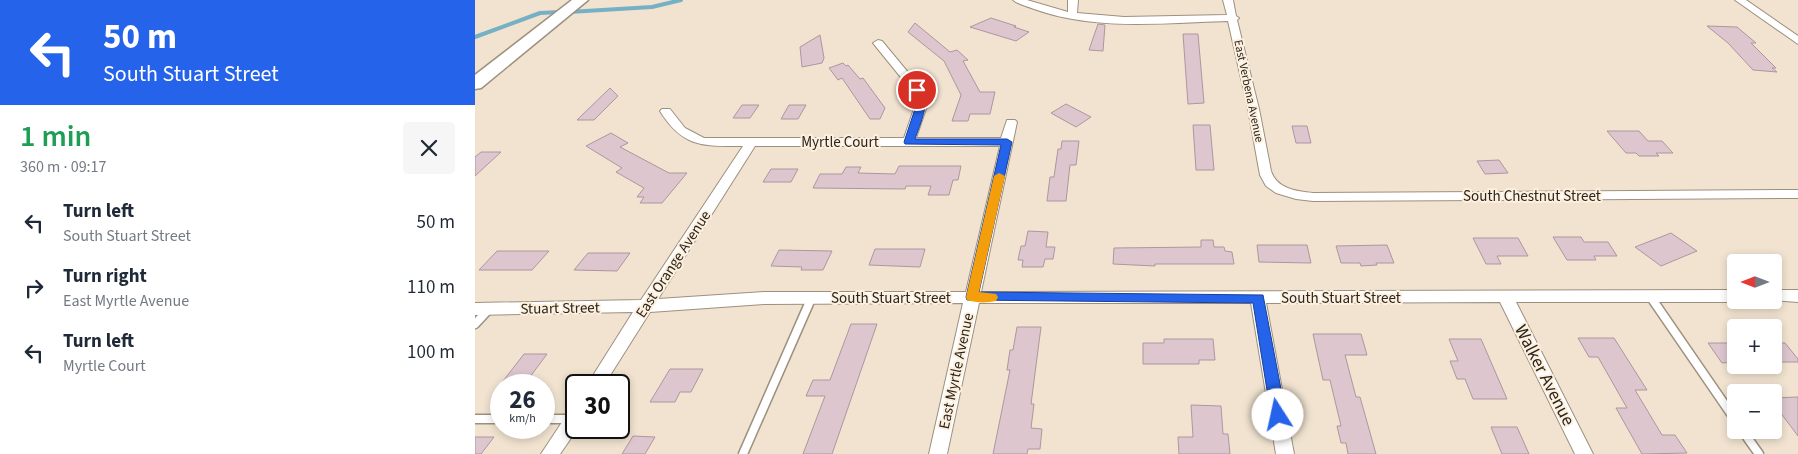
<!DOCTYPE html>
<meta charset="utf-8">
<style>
:root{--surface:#fff;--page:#f6f6f7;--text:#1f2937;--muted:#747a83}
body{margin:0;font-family:"Source Sans 3",sans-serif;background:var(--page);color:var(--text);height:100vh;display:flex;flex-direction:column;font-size:19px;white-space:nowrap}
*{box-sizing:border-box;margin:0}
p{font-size:16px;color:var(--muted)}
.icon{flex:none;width:28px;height:28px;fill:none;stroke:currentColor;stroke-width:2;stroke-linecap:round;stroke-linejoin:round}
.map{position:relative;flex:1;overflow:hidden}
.side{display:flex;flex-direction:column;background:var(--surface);width:475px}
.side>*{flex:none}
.top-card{background:#2563eb;color:#fff;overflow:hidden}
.needle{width:32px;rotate:270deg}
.fabs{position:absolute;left:1252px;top:254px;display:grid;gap:10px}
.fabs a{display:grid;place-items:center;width:55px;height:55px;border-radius:5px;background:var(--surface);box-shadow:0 2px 8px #0003;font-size:25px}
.speed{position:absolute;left:15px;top:374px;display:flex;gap:10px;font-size:25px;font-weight:700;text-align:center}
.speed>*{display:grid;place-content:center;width:65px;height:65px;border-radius:50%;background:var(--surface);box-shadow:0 2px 8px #0003;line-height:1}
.speed small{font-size:12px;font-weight:400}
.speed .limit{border:2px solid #111;border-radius:8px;background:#fff;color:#111}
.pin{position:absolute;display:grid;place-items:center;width:42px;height:42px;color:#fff;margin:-21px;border:2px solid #fff;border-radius:50%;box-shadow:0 1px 5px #0007}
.me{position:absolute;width:55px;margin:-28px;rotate:350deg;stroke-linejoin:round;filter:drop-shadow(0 0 4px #0008)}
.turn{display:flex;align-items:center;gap:18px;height:105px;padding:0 20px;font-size:22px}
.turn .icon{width:65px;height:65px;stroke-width:2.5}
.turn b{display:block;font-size:35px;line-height:42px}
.round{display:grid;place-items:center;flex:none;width:52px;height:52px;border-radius:5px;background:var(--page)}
.summary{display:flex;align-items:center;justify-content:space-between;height:85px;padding:0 20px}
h1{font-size:30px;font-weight:600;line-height:38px;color:#1e9e55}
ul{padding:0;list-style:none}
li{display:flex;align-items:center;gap:15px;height:65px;padding:0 20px}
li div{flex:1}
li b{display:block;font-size:19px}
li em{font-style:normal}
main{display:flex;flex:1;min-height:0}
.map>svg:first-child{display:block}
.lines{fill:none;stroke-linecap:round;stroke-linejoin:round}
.stream{stroke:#76b0c4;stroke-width:4}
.building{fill:#dec6cf;stroke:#ad969f}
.service-casing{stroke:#9d907f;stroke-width:11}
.minor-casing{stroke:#9d907f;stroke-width:2}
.primary-casing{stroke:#9d907f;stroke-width:3}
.service{stroke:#fff;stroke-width:8}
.minor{fill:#fff;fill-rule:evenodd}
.primary{fill:#fff;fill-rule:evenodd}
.route{fill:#2563eb;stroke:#184099}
.slow{fill:#f59e0b}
.labels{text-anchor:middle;stroke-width:4;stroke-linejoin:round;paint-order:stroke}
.far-street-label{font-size:12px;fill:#2a251e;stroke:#fef0de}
.street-label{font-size:15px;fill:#2a251e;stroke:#fef0de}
.near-street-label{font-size:18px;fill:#2a251e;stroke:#fef0de}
</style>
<main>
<section class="side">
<div class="top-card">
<div class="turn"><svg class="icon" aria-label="left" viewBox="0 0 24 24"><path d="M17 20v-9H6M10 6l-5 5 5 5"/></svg><div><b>50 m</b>South Stuart Street</div></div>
</div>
<div class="summary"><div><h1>1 min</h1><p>360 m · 09:17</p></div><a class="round"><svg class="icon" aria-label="close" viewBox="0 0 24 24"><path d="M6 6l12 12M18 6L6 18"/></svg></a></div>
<ul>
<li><svg class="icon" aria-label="left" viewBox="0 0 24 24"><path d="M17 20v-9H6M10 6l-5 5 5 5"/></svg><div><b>Turn left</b><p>South Stuart Street</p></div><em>50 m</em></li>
<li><svg class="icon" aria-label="right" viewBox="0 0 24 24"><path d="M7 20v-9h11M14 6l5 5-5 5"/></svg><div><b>Turn right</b><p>East Myrtle Avenue</p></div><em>110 m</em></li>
<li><svg class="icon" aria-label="left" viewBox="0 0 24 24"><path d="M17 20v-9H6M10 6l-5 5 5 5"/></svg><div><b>Turn left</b><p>Myrtle Court</p></div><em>100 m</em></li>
</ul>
</section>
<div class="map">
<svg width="1323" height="454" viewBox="0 0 1323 454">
<rect width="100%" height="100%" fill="#f1e3d0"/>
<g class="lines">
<g class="stream">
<polyline points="94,12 177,7 206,0"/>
<polyline points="0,37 65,13 85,12"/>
</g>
</g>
<g class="building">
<polygon points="516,18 541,26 539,27 554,32 541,41 495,27"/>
<polygon points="440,23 475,52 482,50 493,60 488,61 505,92 520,92 515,114 495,114 493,121 477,121 486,95 469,61 433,32"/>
<polygon points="623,24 630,25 628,51 614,50"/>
<polygon points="1232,26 1262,27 1281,43 1276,43 1301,68 1297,68 1302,72 1278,70 1253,43"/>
<polygon points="708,34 723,34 729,103 713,104"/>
<polygon points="345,35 349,58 347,63 327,67 325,47"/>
<polygon points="368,63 371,66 373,65 385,79 388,78 410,108 405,119 395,119 367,78 363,80 354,68"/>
<polygon points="135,88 143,96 119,120 102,120"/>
<polygon points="591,104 616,117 601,127 576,113"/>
<polygon points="267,105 284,105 275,118 258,118"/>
<polygon points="314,105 331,105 323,119 306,119"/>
<polygon points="718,125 735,125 739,170 721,170"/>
<polygon points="817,126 832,126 836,143 821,143"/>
<polygon points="1132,131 1164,131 1173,141 1187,141 1198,153 1181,153 1184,156 1164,156 1161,153 1151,153"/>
<polygon points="136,133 153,143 145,147 194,173 212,173 187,203 165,203 169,197 162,197 169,188 141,172 147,168 111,146"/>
<polygon points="587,141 604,141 601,165 595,165 591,201 572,201 575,177 579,177 583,149 586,149"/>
<polygon points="6,152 26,152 0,176 0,157"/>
<polygon points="1024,160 1033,173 1010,174 1002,161"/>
<polygon points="424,166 486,166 483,180 478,180 474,195 453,195 456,186 431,186 430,189 338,188 345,174 367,174 371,167 386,167 383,173 420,174"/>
<polygon points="296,169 323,169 316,182 288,182"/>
<polygon points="553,231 573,232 571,247 580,247 578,259 570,259 568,267 547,267 548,260 543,260 546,246 550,246"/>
<polygon points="1196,233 1222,251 1186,266 1160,247"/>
<polygon points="1078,237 1106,237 1109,242 1133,242 1142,256 1119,256 1121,260 1092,260"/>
<polygon points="998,238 1043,238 1053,256 1022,256 1026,264 1011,264"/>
<polygon points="726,240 738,240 739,247 749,247 750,251 757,252 759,264 680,264 680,266 638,264 639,248 726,247"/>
<polygon points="782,245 832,245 836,263 784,262"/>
<polygon points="912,245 919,263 901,263 902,265 886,266 885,263 866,263 861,246"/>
<polygon points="400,249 450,249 445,267 394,265"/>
<polygon points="304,250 357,251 348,270 326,270 327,267 296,266"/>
<polygon points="22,251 74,251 57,270 4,270"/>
<polygon points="113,253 155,253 142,271 99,270"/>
<polygon points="376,324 402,324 357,454 328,454 350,396 331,396 338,380 355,380"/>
<polygon points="542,327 566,327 556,404 559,404 556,428 567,429 565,449 553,449 552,454 518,454 535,370 532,370 535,350 538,350"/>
<polygon points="838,334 886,334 892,355 870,355 881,397 885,397 901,454 873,454 871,443 866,443 862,426 866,426 855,380 848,380"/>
<polygon points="1103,338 1139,338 1172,390 1160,390 1187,435 1200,435 1212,453 1167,454 1141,408 1152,408 1123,357 1114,357"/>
<polygon points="689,339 738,339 740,360 724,360 724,364 668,364 668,343 689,343"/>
<polygon points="974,339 1006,339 1032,399 998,399 990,379 982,379 975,361 983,361"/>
<polygon points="1233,343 1261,343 1261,362 1247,363"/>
<polygon points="1299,343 1310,343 1323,359 1323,362 1299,362"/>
<polygon points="49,354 72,354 49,385 25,385"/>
<polygon points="195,369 228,369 216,392 205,392 200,402 175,402"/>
<polygon points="1323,397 1323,436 1299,404 1299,398"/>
<polygon points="716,405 746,406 748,434 753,434 755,454 704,454 703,437 718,437"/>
<polygon points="1016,427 1042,427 1054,454 1027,454"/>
<polygon points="158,436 180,437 170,454 147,454"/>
<polygon points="0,437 19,437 6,454 0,454"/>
</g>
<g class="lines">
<g class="service-casing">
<g id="service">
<polyline points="1175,296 1261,421"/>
<polyline points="0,324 14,309"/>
<polyline points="0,419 26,419"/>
<polyline points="69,419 98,419"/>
<polyline points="1267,430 1284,454"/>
<polyline points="268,454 336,299"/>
</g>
</g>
<g class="minor-casing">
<g id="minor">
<path d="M538 0H552L593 12V0H603L602 13 649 17 752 15 748 0H758L761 16 764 18 762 20 784 109 796 171C802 189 821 191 838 193L1323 190V198L838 201 821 199 801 193 791 186 785 175 773 109 753 21C690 23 620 31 559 9 552 6 544 5 538 0Z"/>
<polygon points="1260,0 1271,0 1323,36 1323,44"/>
<path d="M403 40 407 41 446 88 453 103 441 138H526L532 120H540L542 122 506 292 1261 290V300H1266L1261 302H1041L1118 454H1100L1025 302 791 303 819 454H801L776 303H504L472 454H454L488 303 289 304 175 312 129 385H112L158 312 0 315V303L166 300 268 146C228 146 208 148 185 111L187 109H195L210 128 229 138H429L441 103 437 91 398 43ZM280 146H525L491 292H289L183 299Z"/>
<polygon points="1299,290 1323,290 1323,302 1294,300 1299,300"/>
<polygon points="101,407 103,428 85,454 66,454 95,410"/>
</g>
</g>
<g class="primary-casing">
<polygon id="primary" points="97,0 113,0 6,88 0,89 0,75"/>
</g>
<use href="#service" class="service"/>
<use href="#minor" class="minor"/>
<use href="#primary" class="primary"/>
</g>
<path class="route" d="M442 87C460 94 444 126 440 139H532L537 142 504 292 788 295 811 415 809 419 803 421 798 419 796 415 778 303 492 300 491 297 526 145 430 144 429 142 442 103 438 90Z"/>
<path class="slow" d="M524 173 530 176 504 292 521 294 523 297 521 301C512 303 501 303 492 300L491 297 519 176Z"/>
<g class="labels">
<g class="far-street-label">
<text transform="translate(774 91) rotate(78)" y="4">East Verbena Avenue</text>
</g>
<g class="street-label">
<text x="365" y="147">Myrtle Court</text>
<text x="1057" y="201">South Chestnut Street</text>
<text transform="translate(198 264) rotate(-57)" y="5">East Orange Avenue</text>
<text x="416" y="303">South Stuart Street</text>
<text x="866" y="303">South Stuart Street</text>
<text transform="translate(85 308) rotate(-1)" y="5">Stuart Street</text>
<text transform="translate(481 371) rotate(-78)" y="5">East Myrtle Avenue</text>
</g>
<g class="near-street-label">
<text transform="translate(1070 375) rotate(63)" y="6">Walker Avenue</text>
</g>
</g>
</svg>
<div class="fabs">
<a><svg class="needle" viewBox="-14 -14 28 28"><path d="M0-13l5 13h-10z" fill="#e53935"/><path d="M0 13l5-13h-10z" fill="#747a83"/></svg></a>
<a>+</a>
<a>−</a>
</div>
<div class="speed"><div>26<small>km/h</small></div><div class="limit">30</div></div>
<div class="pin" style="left:442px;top:90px;background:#d93025"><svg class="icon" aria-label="arrive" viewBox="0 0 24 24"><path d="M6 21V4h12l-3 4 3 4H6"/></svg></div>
<svg class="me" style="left:803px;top:415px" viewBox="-20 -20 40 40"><circle r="19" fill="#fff"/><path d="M0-13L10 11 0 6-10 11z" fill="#2563eb"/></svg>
</div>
</main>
